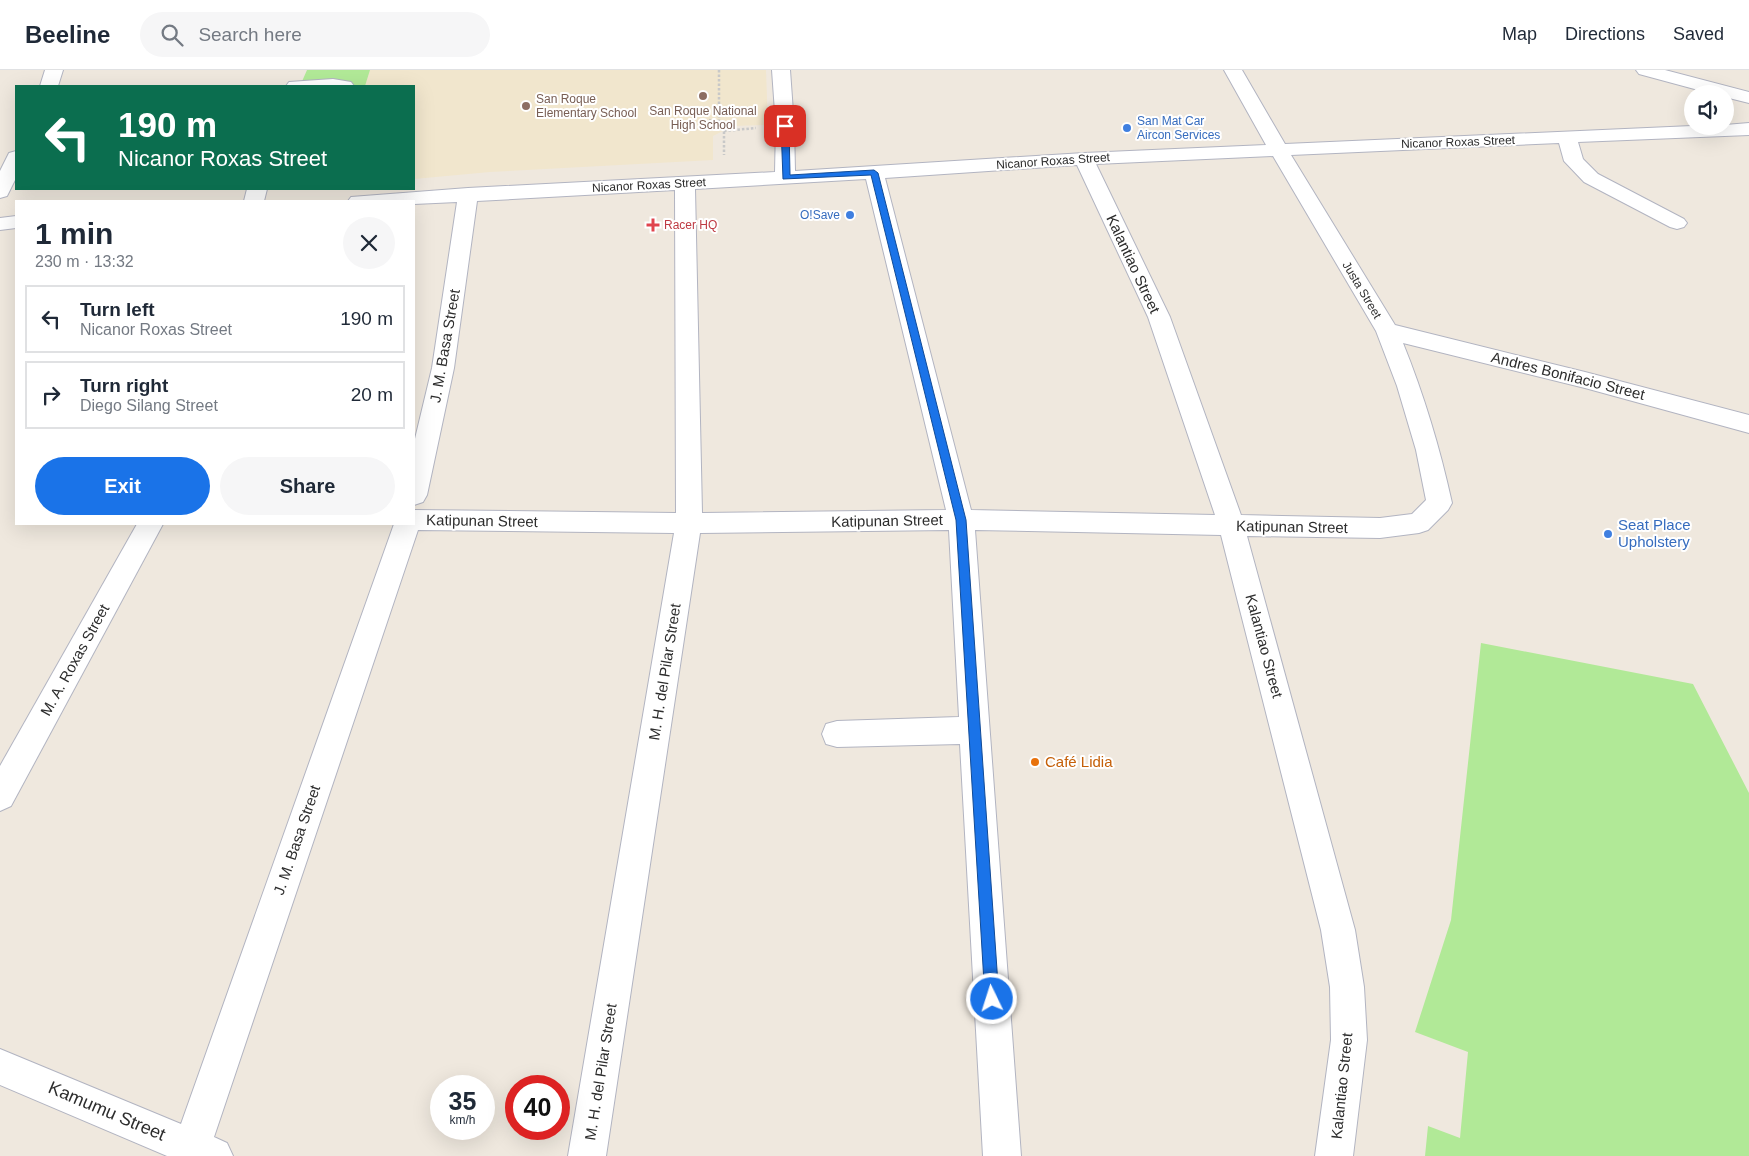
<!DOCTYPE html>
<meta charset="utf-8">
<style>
:root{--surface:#fff;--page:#f6f6f7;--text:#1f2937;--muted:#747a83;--line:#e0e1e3;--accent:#1a73e8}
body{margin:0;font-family:Arial,sans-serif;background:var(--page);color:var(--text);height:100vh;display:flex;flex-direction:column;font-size:19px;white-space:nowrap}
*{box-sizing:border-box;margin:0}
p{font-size:16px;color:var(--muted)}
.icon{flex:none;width:28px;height:28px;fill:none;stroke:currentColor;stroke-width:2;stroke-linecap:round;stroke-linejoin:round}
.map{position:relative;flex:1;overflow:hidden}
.sheet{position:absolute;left:15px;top:130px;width:400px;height:325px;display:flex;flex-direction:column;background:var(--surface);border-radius:0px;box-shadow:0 5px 20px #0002}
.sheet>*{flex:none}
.guide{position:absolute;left:15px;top:15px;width:400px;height:105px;border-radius:0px;box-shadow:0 5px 20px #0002;background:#0b6e4f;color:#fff;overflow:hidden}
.fabs{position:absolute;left:1684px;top:15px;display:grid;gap:10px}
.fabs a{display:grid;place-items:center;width:50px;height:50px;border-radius:50%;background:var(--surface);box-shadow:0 5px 20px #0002;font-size:25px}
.speed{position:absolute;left:430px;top:1005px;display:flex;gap:10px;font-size:25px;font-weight:700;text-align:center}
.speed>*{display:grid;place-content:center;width:65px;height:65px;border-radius:50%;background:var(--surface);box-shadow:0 5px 20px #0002;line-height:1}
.speed small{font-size:12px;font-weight:400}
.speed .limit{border:8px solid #d22;background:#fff;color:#111}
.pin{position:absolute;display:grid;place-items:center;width:42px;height:42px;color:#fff;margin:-21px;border-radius:10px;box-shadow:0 2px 8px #0006}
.me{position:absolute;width:55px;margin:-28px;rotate:356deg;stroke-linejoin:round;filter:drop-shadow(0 0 4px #0008)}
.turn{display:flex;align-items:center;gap:18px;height:105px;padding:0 20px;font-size:22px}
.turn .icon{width:65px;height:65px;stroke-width:2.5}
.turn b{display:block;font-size:35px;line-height:42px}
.round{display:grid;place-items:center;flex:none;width:52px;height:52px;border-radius:26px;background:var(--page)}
.overview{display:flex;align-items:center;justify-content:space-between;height:85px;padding:0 20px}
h1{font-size:30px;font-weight:700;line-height:38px}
.action{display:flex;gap:10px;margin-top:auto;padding:10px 20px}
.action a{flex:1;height:58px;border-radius:30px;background:var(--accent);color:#fff;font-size:20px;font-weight:700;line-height:58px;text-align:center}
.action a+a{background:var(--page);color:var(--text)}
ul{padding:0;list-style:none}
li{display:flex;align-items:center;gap:15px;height:68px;margin:0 10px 8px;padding:0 10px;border:2px solid var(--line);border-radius:0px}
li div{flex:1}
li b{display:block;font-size:19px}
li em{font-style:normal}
header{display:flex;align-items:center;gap:30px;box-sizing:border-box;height:70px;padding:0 25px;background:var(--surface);border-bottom:1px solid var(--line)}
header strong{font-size:24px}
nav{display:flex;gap:28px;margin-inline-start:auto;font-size:18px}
.search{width:350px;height:45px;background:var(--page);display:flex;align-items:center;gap:12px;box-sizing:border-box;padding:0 18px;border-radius:28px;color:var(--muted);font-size:19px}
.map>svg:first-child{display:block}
.education{fill:#f1e6cd}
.green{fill:#b1e997}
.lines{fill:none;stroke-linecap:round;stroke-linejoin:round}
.minor-casing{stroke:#b2b4c1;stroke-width:2}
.path{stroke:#c8c8c8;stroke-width:2.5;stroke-dasharray:2.5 2;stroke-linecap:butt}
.minor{fill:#fff;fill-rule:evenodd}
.route{fill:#1a73e8;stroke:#114b97}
.education-dot{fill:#8d6e63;stroke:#fff;stroke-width:2}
.shop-dot{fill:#3f7fe0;stroke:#fff;stroke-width:2}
.health-dot{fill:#e0444e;stroke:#fff;stroke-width:2}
.food-dot{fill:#e8710a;stroke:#fff;stroke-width:2}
.labels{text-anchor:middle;stroke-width:4;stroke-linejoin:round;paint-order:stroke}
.far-education-label{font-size:12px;fill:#785e54;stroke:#fff;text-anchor:start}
.far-shop-label{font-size:12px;fill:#366cbe;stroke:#fff;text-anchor:start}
.far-street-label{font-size:12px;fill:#2d2d2d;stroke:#fff}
.far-health-label{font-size:12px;fill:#be3a42;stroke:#fff;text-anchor:start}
.street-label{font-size:15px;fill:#2d2d2d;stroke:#fff}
.shop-label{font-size:15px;fill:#366cbe;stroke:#fff;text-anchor:start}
.food-label{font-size:15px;fill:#c56008;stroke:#fff;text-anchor:start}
.near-street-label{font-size:18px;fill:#2d2d2d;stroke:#fff}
</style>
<header>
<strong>Beeline</strong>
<div class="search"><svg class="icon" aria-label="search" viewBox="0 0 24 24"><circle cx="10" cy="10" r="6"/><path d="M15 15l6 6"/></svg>Search here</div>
<nav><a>Map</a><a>Directions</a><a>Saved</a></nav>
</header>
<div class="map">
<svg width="1749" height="1086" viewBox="0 0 1749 1086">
<rect width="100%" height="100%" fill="#efe8de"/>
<polygon class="education" points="370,0 766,0 768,55 733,56 713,66 713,90 490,102 414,109 414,16 365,16"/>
<g class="green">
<polygon points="307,0 370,0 365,16 300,16"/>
<polygon points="1481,573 1693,614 1749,723 1749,1086 1425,1086 1428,1056 1460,1068 1468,982 1415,962 1451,850"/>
</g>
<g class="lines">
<g class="minor-casing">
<g id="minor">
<polygon points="45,0 63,0 58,16 40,16"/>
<path d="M772 0H790L794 56 795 101 1084 83 1266 75 1224 0H1242L1285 74 1692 56H1725V55L1749 53V65L1578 72 1583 89 1598 104 1684 149 1687 153 1684 157 1677 159 1670 157 1584 112 1564 91 1559 73 1291 85 1395 255 1585 302 1749 345V363L1585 318 1403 273C1424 325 1440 378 1452 433L1448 440 1428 460 1419 463 1380 468 1247 466 1355 860 1364 917 1367 970 1353 1086H1315L1331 970 1330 917 1321 860 1221 465 975 460 1021 1086H983L960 674 837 677 826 674 822 664 826 654 837 651 959 647 949 460 700 463 606 1086H568L674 463 418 460 214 1067 227 1073 233 1086H167L0 1015V979L181 1054 394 454H414V440L676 443 675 120 477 131 454 298 427 425 423 432 414 435V373L432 298 457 132 414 134V131H348L351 127 468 118 775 102 776 56ZM1273 86 1376 261 1397 316 1416 380 1426 430 1412 444 1380 448 1241 445 1170 247 1096 94ZM1077 95 1148 247 1215 445 971 440 885 108ZM866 109 946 440 702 443 695 119Z"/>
<polygon points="1636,0 1665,0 1749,22 1749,33 1725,27 1725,24 1713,24 1639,4"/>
<polygon points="333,9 351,12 354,16 286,16 289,12"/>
<polygon points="16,81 16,108 7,126 0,128 0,101 9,83"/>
<polygon points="247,119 267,119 264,131 244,131"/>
<polygon points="16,146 16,158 0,160 0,148"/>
<polygon points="137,454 163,454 11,736 0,741 0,696"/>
</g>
</g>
<g class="path">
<polyline points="719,0 719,54 724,61 724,85"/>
<polyline points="709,50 719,54"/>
<polyline points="724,61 756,58"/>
</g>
<use href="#minor" class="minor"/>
</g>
<polygon class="route" points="785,54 789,56 790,105 874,100 878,103 966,450 999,929 997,934 992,936 987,934 985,929 956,450 871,105 783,109 781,56"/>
<g class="education-dot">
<circle cx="703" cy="26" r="5"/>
<circle cx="526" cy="36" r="5"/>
</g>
<g class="shop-dot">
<circle cx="1127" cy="58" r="5"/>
<circle cx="850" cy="145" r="5"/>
<circle cx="1608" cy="464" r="5"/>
</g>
<path class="health-dot" d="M650.5 147.5h5v5h5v5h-5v5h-5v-5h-5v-5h5z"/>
<circle class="food-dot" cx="1035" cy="692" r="5"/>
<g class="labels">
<g class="far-education-label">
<text x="536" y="33">San Roque<tspan x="536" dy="14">Elementary School</tspan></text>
<text x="703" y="45" text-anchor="middle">San Roque National<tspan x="703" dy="14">High School</tspan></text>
</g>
<g class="far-shop-label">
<text x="1137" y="55">San Mat Car<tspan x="1137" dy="14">Aircon Services</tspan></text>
<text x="840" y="149" text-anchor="end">O!Save</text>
</g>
<g class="far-street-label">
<text transform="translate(1458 72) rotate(-2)" y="4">Nicanor Roxas Street</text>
<text transform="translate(1053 91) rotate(-4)" y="4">Nicanor Roxas Street</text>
<text transform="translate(649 115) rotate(-3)" y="4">Nicanor Roxas Street</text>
<text transform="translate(1362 220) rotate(59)" y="4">Justa Street</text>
</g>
<g class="far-health-label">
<text x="664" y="159">Racer HQ</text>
</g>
<g class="street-label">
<text transform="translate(1133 194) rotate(65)" y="5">Kalantiao Street</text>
<text transform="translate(445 276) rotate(-80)" y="5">J. M. Basa Street</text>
<text transform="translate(1568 306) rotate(14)" y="5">Andres Bonifacio Street</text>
<text transform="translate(482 451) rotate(1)" y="5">Katipunan Street</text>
<text transform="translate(887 451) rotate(-1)" y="5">Katipunan Street</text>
<text transform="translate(1292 457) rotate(1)" y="5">Katipunan Street</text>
<text transform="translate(1264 576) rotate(75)" y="5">Kalantiao Street</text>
<text transform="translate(75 590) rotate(-61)" y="5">M. A. Roxas Street</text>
<text transform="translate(665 602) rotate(-81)" y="5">M. H. del Pilar Street</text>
<text transform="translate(297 770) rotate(-71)" y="5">J. M. Basa Street</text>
<text transform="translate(601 1002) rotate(-81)" y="5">M. H. del Pilar Street</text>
<text transform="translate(1342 1016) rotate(-84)" y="5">Kalantiao Street</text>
</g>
<g class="shop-label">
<text x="1618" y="460">Seat Place<tspan x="1618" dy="17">Upholstery</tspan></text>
</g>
<g class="food-label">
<text x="1045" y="697">Café Lidia</text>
</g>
<g class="near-street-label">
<text transform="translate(107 1041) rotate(23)" y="6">Kamumu Street</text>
</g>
</g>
</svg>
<div class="fabs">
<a><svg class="icon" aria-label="sound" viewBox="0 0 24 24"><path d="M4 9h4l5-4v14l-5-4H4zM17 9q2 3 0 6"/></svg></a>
</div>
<div class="speed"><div>35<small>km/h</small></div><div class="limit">40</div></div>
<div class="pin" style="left:785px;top:56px;background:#d93025"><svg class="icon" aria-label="arrive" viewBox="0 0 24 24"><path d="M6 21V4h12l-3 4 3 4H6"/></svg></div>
<svg class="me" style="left:992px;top:929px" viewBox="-20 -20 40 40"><circle r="17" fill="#1a73e8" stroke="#fff" stroke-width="3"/><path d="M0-11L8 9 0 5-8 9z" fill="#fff"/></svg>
<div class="guide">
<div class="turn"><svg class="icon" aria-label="left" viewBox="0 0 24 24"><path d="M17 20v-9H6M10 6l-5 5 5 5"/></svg><div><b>190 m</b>Nicanor Roxas Street</div></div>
</div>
<section class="sheet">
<div class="overview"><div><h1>1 min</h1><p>230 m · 13:32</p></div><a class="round"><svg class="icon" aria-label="close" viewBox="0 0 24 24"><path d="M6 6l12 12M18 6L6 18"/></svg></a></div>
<ul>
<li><svg class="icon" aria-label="left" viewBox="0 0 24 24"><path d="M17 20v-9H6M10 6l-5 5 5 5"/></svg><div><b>Turn left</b><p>Nicanor Roxas Street</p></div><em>190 m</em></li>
<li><svg class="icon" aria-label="right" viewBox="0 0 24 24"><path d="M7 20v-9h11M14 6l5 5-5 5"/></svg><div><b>Turn right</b><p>Diego Silang Street</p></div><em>20 m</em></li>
</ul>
<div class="action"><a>Exit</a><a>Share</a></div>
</section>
</div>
